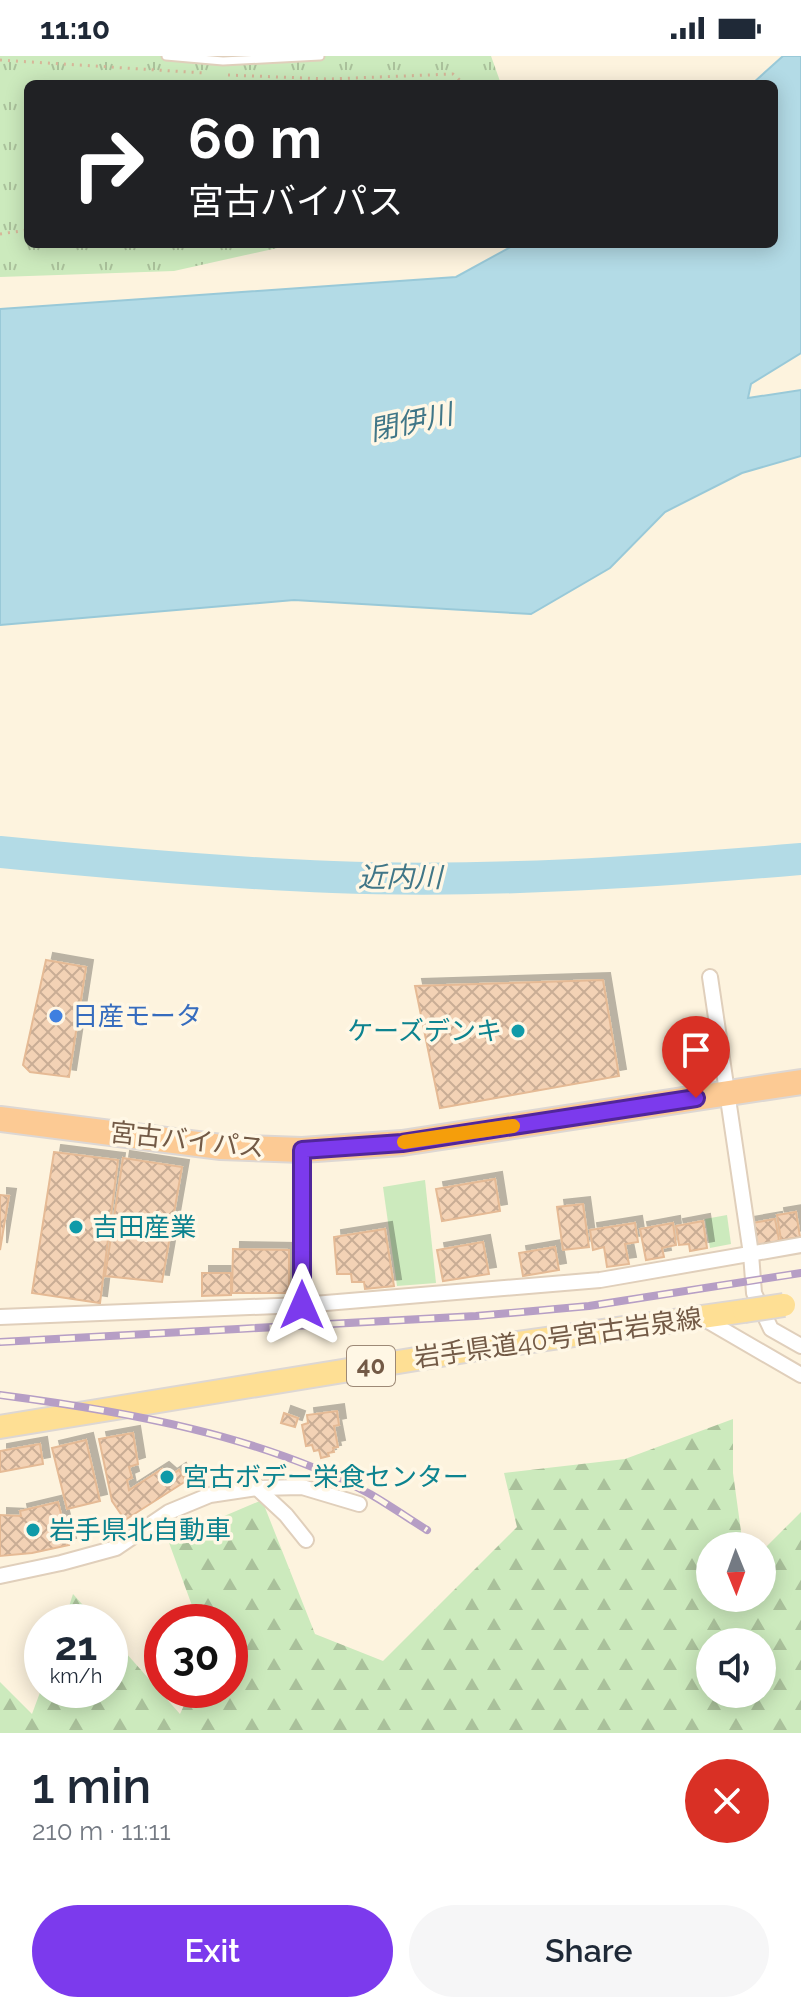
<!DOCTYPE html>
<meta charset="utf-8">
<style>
:root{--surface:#fff;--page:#f6f6f7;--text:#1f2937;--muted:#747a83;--accent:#7c3aed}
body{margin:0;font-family:Raleway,"Noto Sans JP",sans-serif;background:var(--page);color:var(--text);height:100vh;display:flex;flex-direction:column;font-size:30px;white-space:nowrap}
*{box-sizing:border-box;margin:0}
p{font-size:26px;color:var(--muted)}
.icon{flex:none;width:44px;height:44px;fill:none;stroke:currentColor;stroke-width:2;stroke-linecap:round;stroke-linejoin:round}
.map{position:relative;height:1677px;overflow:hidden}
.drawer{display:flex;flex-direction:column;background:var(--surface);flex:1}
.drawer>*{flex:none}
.banner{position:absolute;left:24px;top:24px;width:754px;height:168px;border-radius:12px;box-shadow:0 4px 20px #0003;background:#202124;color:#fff;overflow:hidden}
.needle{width:52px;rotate:179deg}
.controls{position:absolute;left:696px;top:1476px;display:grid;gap:16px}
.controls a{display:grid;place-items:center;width:80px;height:80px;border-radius:50%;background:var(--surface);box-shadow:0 4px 20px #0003;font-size:40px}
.speed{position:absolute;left:24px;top:1548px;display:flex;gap:16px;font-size:40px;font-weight:700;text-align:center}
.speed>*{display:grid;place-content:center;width:104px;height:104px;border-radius:50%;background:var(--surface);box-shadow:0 4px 20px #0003;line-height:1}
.speed small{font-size:20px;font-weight:400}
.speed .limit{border:12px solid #d22;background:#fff;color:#111}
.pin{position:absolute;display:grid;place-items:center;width:68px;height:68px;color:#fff;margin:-82px -34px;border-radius:50% 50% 50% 0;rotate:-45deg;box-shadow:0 0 8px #0007}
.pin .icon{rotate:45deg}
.me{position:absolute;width:88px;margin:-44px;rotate:0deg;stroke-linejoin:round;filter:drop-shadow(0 0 6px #0008)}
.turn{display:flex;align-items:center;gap:28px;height:168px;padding:0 32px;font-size:36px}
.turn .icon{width:104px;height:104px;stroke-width:2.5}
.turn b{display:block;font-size:56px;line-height:68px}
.round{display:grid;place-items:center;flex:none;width:84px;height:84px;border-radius:42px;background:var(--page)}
.headline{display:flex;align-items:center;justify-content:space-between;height:136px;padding:0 32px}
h1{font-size:48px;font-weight:600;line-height:60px}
.action{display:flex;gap:16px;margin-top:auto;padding:16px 32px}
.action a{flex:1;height:92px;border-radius:48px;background:var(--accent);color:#fff;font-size:32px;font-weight:600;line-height:92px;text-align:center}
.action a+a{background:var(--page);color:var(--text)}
.status{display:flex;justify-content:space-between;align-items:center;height:56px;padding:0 40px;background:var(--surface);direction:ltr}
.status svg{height:22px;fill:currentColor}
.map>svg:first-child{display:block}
.green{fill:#cceabd}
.forest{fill:url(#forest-firs);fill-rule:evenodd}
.park{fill:url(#park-tufts)}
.water{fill:#b3dbe6;stroke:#99c9d8;stroke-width:2}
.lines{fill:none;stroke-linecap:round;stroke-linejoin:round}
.river{stroke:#b3dbe6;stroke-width:32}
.building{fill:url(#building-cross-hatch);stroke:#e5ba95;stroke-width:2;filter:url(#shadow)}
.service-casing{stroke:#e0cfbb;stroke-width:11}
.minor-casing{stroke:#e0cfbb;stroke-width:18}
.primary-casing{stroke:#ddd7d3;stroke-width:26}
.trunk-casing{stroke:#ddd7d3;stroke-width:28}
.path{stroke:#d7b699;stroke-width:3;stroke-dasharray:2 6;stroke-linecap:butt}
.service{stroke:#fff;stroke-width:7}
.minor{stroke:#fff;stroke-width:14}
.primary{stroke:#fedf94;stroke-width:22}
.trunk{stroke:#fcca94;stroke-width:24}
.rail-casing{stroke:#b69ec5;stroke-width:8}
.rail{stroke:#fff7e5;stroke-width:5;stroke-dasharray:15;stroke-linecap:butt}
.primary-bridge-casing{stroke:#ddd7d3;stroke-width:26;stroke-linecap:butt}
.primary-bridge{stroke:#fedf94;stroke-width:22}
.route-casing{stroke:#51269a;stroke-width:20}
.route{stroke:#7c3aed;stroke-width:14}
.slow{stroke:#f59e0b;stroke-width:14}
.shop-dot{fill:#3f7fe0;stroke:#fff7e5;stroke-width:3}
.culture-dot{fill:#0f9aa8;stroke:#fff7e5;stroke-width:3}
.labels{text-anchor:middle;stroke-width:7;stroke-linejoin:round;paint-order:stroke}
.shield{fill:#fff7e5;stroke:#9d8976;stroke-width:2}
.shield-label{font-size:24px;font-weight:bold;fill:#735a46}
.shop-label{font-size:26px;fill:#366cbe;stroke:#fff7e5;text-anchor:start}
.culture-label{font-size:26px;fill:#0d838f;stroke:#fff7e5;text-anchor:start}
.street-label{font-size:26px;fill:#735a46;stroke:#fff7e5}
.water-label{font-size:28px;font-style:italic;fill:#407687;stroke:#fff7e5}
</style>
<div class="status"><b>11:10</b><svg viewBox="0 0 49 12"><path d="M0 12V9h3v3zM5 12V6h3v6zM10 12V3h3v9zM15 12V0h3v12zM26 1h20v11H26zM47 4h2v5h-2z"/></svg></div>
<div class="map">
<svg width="801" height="1677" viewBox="0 0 801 1677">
<defs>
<pattern id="forest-firs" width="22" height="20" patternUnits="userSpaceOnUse" patternTransform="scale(2)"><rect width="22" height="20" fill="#cceabd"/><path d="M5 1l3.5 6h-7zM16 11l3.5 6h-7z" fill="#aac19b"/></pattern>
<pattern id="park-tufts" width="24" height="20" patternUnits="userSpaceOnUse" patternTransform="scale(2)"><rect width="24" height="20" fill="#cceabd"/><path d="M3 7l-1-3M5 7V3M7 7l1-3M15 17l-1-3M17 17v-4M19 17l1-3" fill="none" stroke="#aac19b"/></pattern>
<pattern id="building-cross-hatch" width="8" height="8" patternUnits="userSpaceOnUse" patternTransform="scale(2)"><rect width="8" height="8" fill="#f3d2b5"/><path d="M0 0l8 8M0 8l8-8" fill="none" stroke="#c9ad95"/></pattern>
<filter id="shadow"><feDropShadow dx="7" dy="-7" stdDeviation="0" flood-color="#0004"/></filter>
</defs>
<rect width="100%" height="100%" fill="#fdf3de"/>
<g class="green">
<polygon points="425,1124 436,1227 397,1230 383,1131"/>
<polygon points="727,1159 731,1188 710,1192 705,1163"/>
</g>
<g class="forest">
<path d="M733 1363V1417L743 1490H710V1542H762V1495L801 1456V1677H0V1626L32 1658 42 1631V1634H110V1579L180 1658 191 1634H230V1566H198L168 1484 262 1444 315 1578 383 1605 517 1471 504 1417 625 1403ZM710 1586H762V1638H710Z"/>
<polygon points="73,1538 98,1566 64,1566"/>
</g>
<polygon class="park" points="0,0 491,0 501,28 28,28 28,188 295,188 174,215 0,221"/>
<polygon class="water" points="783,0 801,0 801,297 751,328 748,342 801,334 801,400 742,417 665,456 610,512 531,558 294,544 0,569 0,253 456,221 516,188 774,188 774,28 752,28"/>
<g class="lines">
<path class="river" d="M0 796C111 807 222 817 333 821 489 827 646 816 801 803"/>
</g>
<g class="building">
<polygon points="46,904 86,911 69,1021 30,1016 23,1009"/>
<polygon points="603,924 619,1020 440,1052 415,930"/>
<polygon points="54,1096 118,1104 100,1247 32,1237"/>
<polygon points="123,1102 182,1111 162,1226 105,1220"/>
<polygon points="495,1123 500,1155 442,1165 436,1133"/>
<polygon points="0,1139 9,1140 0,1194"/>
<polygon points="583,1148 589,1191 563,1194 557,1151"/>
<polygon points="796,1156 800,1181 781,1184 777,1159"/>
<polygon points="775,1163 779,1184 751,1198 746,1168"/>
<polygon points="703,1165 707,1192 690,1195 689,1188 679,1189 676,1170"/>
<polygon points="635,1167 638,1186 625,1188 629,1208 607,1211 604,1191 593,1194 590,1174"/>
<polygon points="673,1167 676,1189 662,1192 664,1201 646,1204 640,1173"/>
<polygon points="385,1173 394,1230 365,1233 364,1226 352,1226 351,1218 337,1218 334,1181"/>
<polygon points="483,1186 489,1218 443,1225 437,1194"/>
<polygon points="555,1191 559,1214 523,1220 519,1197"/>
<polygon points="233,1193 289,1194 289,1237 232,1237"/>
<polygon points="202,1217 231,1217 231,1239 202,1240"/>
<polygon points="337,1355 339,1369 334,1370 338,1391 333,1392 334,1396 328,1397 329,1400 321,1402 319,1394 314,1395 312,1389 306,1390 302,1369 308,1367 307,1359"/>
<polygon points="284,1357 298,1362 295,1371 281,1367"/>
<polygon points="133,1377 138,1408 129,1411 132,1422 127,1424 129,1434 162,1413 170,1420 179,1414 186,1425 125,1464 112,1445 99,1383"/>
<polygon points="86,1384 100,1445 67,1453 52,1392"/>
<polygon points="40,1388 43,1408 0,1416 0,1395"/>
<polygon points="58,1446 69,1489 32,1497 0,1500 0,1459 21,1460 20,1455"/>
</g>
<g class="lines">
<g class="service-casing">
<polyline id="service" points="166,0 223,5 320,0"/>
</g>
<g class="minor-casing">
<g id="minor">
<polyline points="710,921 751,1198 754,1237 771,1273 801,1290"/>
<polyline points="302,1249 302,1094"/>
<polyline points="0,1261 302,1249 600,1224 801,1189"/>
<polyline points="701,1261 801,1319"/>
<polyline points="257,1432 286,1459 306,1484"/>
<polyline points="0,1520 61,1507 116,1492 169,1456 210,1439 257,1432 302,1431 359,1448"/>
</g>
</g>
<g class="primary-casing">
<polyline id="primary" points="0,1371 496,1290 744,1255"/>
</g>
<g class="trunk-casing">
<polyline id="trunk" points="0,1063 221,1091 302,1094 402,1087 801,1026"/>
</g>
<g class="path">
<polyline points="0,4 204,17"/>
<polyline points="228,19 329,23 453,18 464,28"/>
<polyline points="0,178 28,174"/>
</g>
<use href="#service" class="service"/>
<use href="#minor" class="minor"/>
<use href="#primary" class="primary"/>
<use href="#trunk" class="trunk"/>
<g class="rail-casing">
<g id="rail">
<polyline points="0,1286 476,1260 589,1250 801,1217"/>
<path d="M0 1339C123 1355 260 1379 370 1438 389 1449 408 1462 427 1474"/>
</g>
</g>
<use href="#rail" class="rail"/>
<g class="primary-bridge-casing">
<polyline id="primary-bridge" points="744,1255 784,1249"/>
</g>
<use href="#primary-bridge" class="primary-bridge"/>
</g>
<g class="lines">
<g class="route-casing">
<polyline id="route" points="302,1249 302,1094 402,1087 696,1042"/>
</g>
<use href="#route" class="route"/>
<polyline class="slow" points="404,1086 513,1070"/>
</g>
<circle class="shop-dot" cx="56" cy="960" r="8"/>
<g class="culture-dot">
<circle cx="518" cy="975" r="8"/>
<circle cx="76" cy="1171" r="8"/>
<circle cx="167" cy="1421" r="8"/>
<circle cx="33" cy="1474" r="8"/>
</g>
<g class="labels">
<rect class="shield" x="347" y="1290" width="48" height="40" rx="6"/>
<g class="shield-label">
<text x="371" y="1318">40</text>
</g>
<g class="shop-label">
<text x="72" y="969">日産モータ</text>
</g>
<g class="culture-label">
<text x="502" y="984" text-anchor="end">ケーズデンキ</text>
<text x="92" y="1180">吉田産業</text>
<text x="183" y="1430">宮古ボデー栄食センター</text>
<text x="49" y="1483">岩手県北自動車</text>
</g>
<g class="street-label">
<text transform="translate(187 1084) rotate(6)" y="9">宮古バイパス</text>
<text transform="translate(558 1282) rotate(-8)" y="9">岩手県道40号宮古岩泉線</text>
</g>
<g class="water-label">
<text transform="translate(411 366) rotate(-12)" y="10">閉伊川</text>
<text x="400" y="831">近内川</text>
</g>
</g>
</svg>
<div class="controls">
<a><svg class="needle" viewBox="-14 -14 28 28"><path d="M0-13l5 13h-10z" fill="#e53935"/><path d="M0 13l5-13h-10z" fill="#747a83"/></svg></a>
<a><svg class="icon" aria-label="sound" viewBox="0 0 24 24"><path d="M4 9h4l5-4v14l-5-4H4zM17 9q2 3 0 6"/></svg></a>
</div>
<div class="speed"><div>21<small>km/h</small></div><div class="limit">30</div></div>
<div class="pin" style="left:696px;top:1042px;background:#d93025"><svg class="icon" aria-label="arrive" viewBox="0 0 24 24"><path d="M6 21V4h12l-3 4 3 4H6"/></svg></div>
<svg class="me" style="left:302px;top:1249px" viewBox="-20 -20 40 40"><path d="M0-17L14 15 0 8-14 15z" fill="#7c3aed" stroke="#fff" stroke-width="4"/></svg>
<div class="banner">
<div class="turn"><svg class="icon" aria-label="right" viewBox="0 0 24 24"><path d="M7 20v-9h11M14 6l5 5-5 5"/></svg><div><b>60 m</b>宮古バイパス</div></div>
</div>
</div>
<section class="drawer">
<div class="headline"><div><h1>1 min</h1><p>210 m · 11:11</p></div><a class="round" style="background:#d93025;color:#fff"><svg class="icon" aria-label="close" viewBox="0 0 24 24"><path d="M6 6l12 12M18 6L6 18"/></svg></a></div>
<div class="action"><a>Exit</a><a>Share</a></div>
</section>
